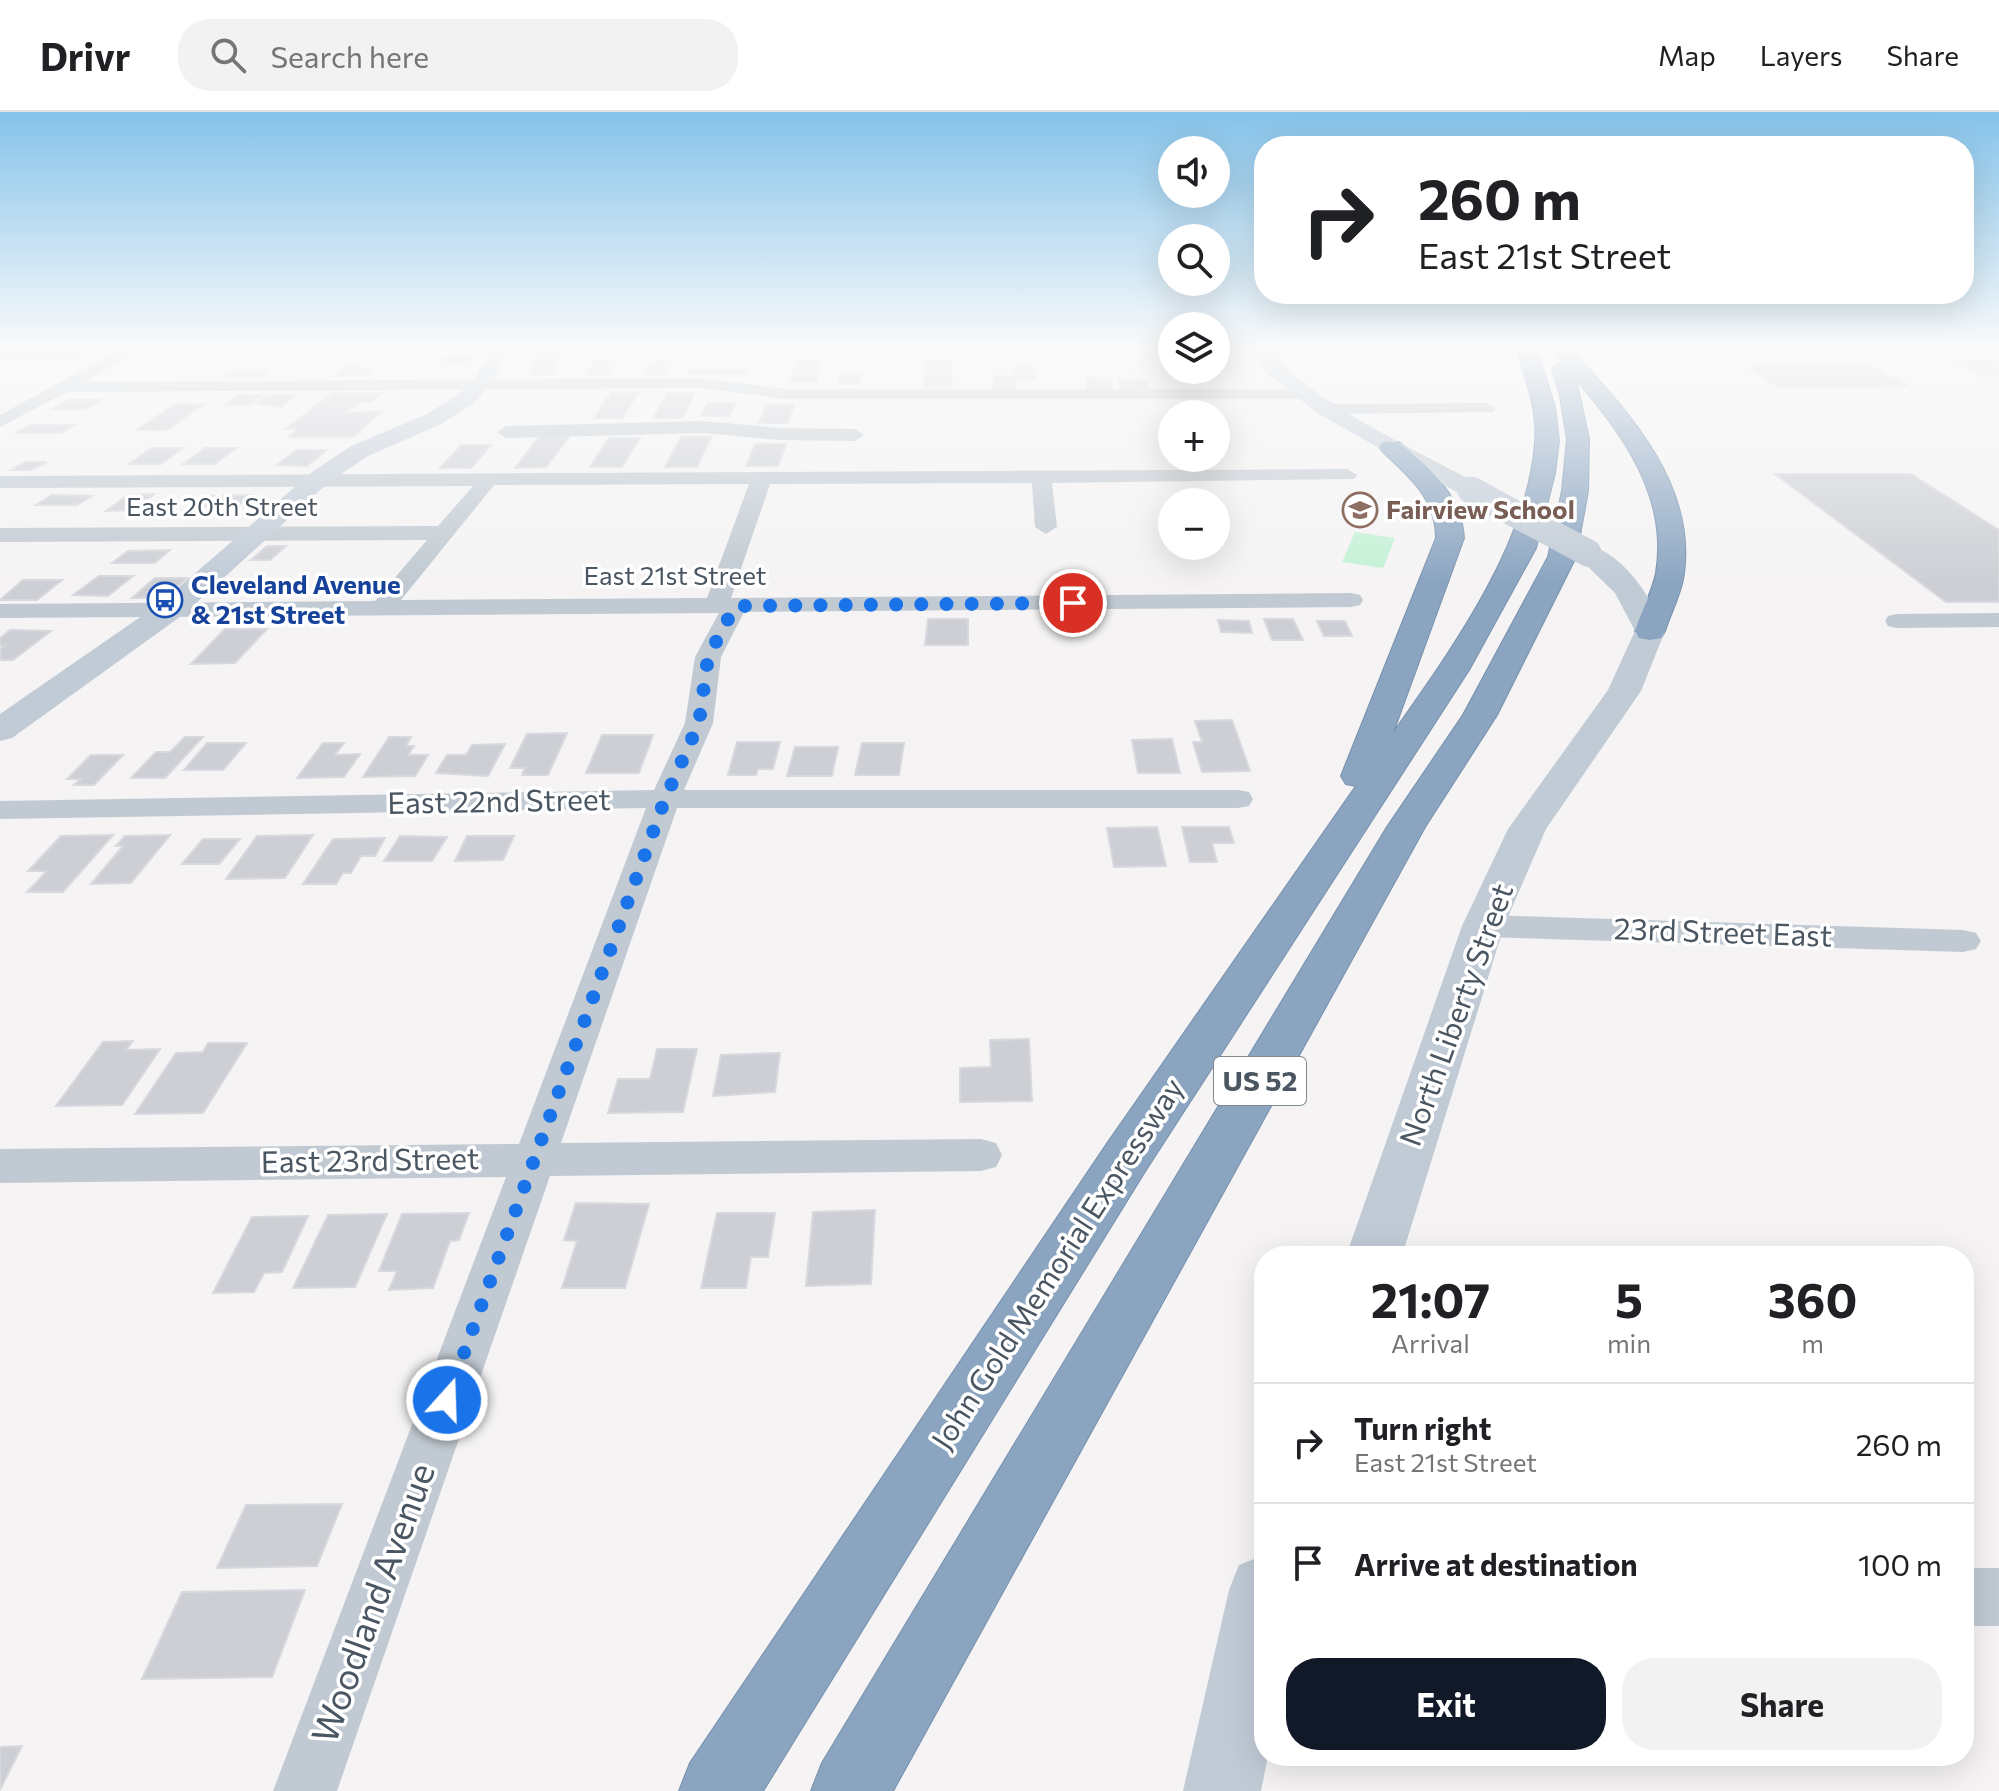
<!DOCTYPE html>
<meta charset="utf-8">
<style>
:root{--surface:#fff;--page:#f2f2f2;--text:#202124;--muted:#757577;--line:#e0e0e0;--accent:#111827}
body{margin:0;font-family:Commissioner,sans-serif;background:var(--page);color:var(--text);height:100vh;display:flex;flex-direction:column;font-size:30px;white-space:nowrap}
*{box-sizing:border-box;margin:0}
p{font-size:26px;color:var(--muted)}
.icon{flex:none;width:44px;height:44px;fill:none;stroke:currentColor;stroke-width:2;stroke-linecap:round;stroke-linejoin:round}
.map{position:relative;flex:1;overflow:hidden}
.drawer{position:absolute;left:1254px;top:1134px;width:720px;height:520px;display:flex;flex-direction:column;background:var(--surface);border-radius:32px;box-shadow:0 8px 32px #0002}
.drawer>*{flex:none}
.hud{position:absolute;left:1254px;top:24px;width:720px;height:168px;border-radius:32px;box-shadow:0 8px 32px #0002;background:#fff;color:var(--text);overflow:hidden}
.fabs{position:absolute;left:1158px;top:24px;display:grid;gap:16px}
.fabs a{display:grid;place-items:center;width:72px;height:72px;border-radius:50%;background:var(--surface);box-shadow:0 8px 32px #0002;font-size:40px}
.pin{position:absolute;display:grid;place-items:center;width:68px;height:68px;color:#fff;margin:-34px;border:4px solid #fff;border-radius:50%;box-shadow:0 2px 8px #0007}
.me{position:absolute;width:88px;margin:-44px;rotate:20deg;stroke-linejoin:round;filter:drop-shadow(0 0 6px #0008)}
.turn{display:flex;align-items:center;gap:28px;height:168px;padding:0 32px;font-size:36px}
.turn .icon{width:104px;height:104px;stroke-width:2.5}
.turn b{display:block;font-size:56px;line-height:68px}
.eta{display:flex;justify-content:space-evenly;align-items:center;height:136px;text-align:center}
.eta b{font-size:48px;font-weight:700;line-height:56px}
.action{display:flex;gap:16px;margin-top:auto;padding:16px 32px}
.action a{flex:1;height:92px;border-radius:32px;background:var(--accent);color:#fff;font-size:32px;font-weight:700;line-height:92px;text-align:center}
.action a+a{background:var(--page);color:var(--text)}
ul{padding:0;list-style:none}
li{display:flex;align-items:center;gap:24px;height:120px;padding:0 32px;border-top:2px solid var(--line)}
li div{flex:1}
li b{display:block;font-size:30px}
li em{font-style:normal}
header{display:flex;align-items:center;gap:48px;box-sizing:border-box;height:112px;padding:0 40px;background:var(--surface);border-bottom:2px solid var(--line)}
header strong{font-size:38px}
nav{display:flex;gap:44px;margin-inline-start:auto;font-size:28px}
.search{width:560px;height:72px;background:var(--page);display:flex;align-items:center;gap:20px;box-sizing:border-box;padding:0 28px;border-radius:32px;color:var(--muted);font-size:30px}
.map>svg:first-child{display:block}
.green{fill:#c3f1d5}
.building{fill:#cdcfd5;stroke:#d7d9de;stroke-width:2}
.lines{fill:none;stroke-linecap:round;stroke-linejoin:round}
.highway-casing{stroke:#7690ad;stroke-width:2}
.street{fill:#c1cad2;fill-rule:evenodd}
.secondary{fill:#c1cbd6;fill-rule:evenodd}
.highway{fill:#8ba5c1;fill-rule:evenodd}
.secondary-bridge{stroke:#c1cbd6;stroke-width:27}
.route{stroke:#1a73e8;stroke-width:14;stroke-dasharray:0 25.2}
.labels{text-anchor:middle;stroke-width:7;stroke-linejoin:round;paint-order:stroke}
.far-street-label{font-size:26px;fill:#4a5661;stroke:#fff}
.far-education-label{font-size:26px;font-weight:bold;fill:#785e54;stroke:#fff;text-anchor:start}
.far-transit-label{font-size:26px;font-weight:bold;fill:#164399;stroke:#fff;text-anchor:start}
.shield{fill:#fff;stroke:#808990;stroke-width:2}
.shield-label{font-size:28px;font-weight:bold;fill:#4a5661}
.street-label{font-size:30px;fill:#4a5661;stroke:#fff}
.near-street-label{font-size:36px;fill:#4a5661;stroke:#fff}
</style>
<header>
<strong>Drivr</strong>
<div class="search"><svg class="icon" aria-label="search" viewBox="0 0 24 24"><circle cx="10" cy="10" r="6"/><path d="M15 15l6 6"/></svg>Search here</div>
<nav><a>Map</a><a>Layers</a><a>Share</a></nav>
</header>
<div class="map">
<svg width="1999" height="1679" viewBox="0 0 1999 1679">
<rect width="100%" height="100%" fill="#f5f3f3"/>
<polygon class="green" points="1355,420 1395,426 1383,456 1342,450"/>
<g class="building">
<polygon points="15,235 63,235 54,240 89,240 72,249 0,249 0,242"/>
<polygon points="543,235 563,235 552,262 529,263"/>
<polygon points="616,235 671,235 668,239 613,240"/>
<polygon points="1290,235 1319,235 1324,242 1295,242"/>
<polygon points="1794,235 1902,235 1915,242 1803,240"/>
<polygon points="445,244 472,244 468,247 473,247 469,250 438,250"/>
<polygon points="597,246 619,246 607,262 585,263"/>
<polygon points="654,246 675,246 665,262 643,262"/>
<polygon points="797,248 823,248 816,270 789,270"/>
<polygon points="926,248 952,248 951,275 923,275"/>
<polygon points="1952,249 1999,249 1999,264 1983,264"/>
<polygon points="1872,254 1908,274 1778,275 1747,255"/>
<polygon points="344,255 364,255 361,258 373,258 366,263 334,264"/>
<polygon points="1013,255 1034,255 1035,267 1016,267 1016,277 993,277 994,264 1013,264"/>
<polygon points="691,256 749,256 746,262 688,262"/>
<polygon points="271,258 262,265 226,265 235,259"/>
<polygon points="840,262 860,262 858,272 838,272"/>
<polygon points="1086,266 1111,267 1113,276 1087,276"/>
<polygon points="1118,267 1146,268 1150,278 1122,278"/>
<polygon points="332,281 382,281 371,290 360,290 346,301 382,299 353,325 289,325 298,317 286,317"/>
<polygon points="611,281 638,281 622,306 594,306"/>
<polygon points="668,281 695,281 682,306 653,306"/>
<polygon points="238,283 262,283 249,293 225,293"/>
<polygon points="268,283 296,283 281,295 255,292"/>
<polygon points="69,288 101,288 86,297 53,297"/>
<polygon points="708,291 736,291 729,304 700,304"/>
<polygon points="175,292 204,292 167,318 137,318"/>
<polygon points="794,292 788,311 759,311 766,293"/>
<polygon points="30,313 75,313 61,321 15,321"/>
<polygon points="542,321 572,321 546,355 515,356"/>
<polygon points="681,325 711,325 697,355 665,355"/>
<polygon points="609,326 640,326 622,355 590,355"/>
<polygon points="755,332 786,332 778,354 746,354"/>
<polygon points="461,333 491,333 471,356 440,356"/>
<polygon points="152,336 183,336 161,352 129,352"/>
<polygon points="205,336 236,336 215,352 183,352"/>
<polygon points="297,338 327,338 307,354 276,353"/>
<polygon points="25,350 47,350 32,358 11,358"/>
<polygon points="1775,362 1911,362 1999,418 1999,490 1946,490"/>
<polygon points="154,382 133,398 106,399 128,383"/>
<polygon points="52,383 92,384 77,393 36,393"/>
<polygon points="251,383 238,394 198,394 211,384"/>
<polygon points="267,434 286,434 270,448 251,448"/>
<polygon points="170,438 155,451 112,451 128,439"/>
<polygon points="99,464 133,464 108,484 73,483"/>
<polygon points="155,466 187,466 165,486 132,486"/>
<polygon points="23,468 62,468 37,488 0,488"/>
<polygon points="928,507 968,507 968,533 925,533"/>
<polygon points="1264,507 1293,507 1303,528 1272,528"/>
<polygon points="1218,508 1249,509 1252,521 1221,520"/>
<polygon points="1317,509 1345,509 1352,524 1324,524"/>
<polygon points="225,517 267,517 235,551 191,552"/>
<polygon points="10,518 51,519 13,548 0,548 0,537 4,534 0,534 0,526"/>
<polygon points="1232,608 1250,659 1202,660 1193,630 1202,630 1195,609"/>
<polygon points="567,621 548,663 522,663 525,656 510,656 527,622"/>
<polygon points="602,623 653,623 639,661 586,661"/>
<polygon points="185,625 203,625 165,666 131,666 156,640 170,640"/>
<polygon points="389,625 411,625 406,634 414,634 408,643 428,643 415,664 363,665"/>
<polygon points="1172,627 1180,661 1138,661 1132,628"/>
<polygon points="737,630 780,630 773,657 758,657 756,663 728,663"/>
<polygon points="207,631 246,631 223,658 184,658"/>
<polygon points="323,631 344,631 335,643 360,642 344,665 297,666"/>
<polygon points="862,631 904,631 899,663 855,663"/>
<polygon points="505,632 488,664 436,661 447,643 466,643 472,633"/>
<polygon points="795,635 838,635 832,664 787,664"/>
<polygon points="91,643 123,643 94,673 74,673 81,667 67,667"/>
<polygon points="1157,715 1166,754 1114,755 1107,716"/>
<polygon points="1182,715 1229,715 1234,731 1212,731 1217,750 1190,750"/>
<polygon points="113,723 63,780 27,780 47,759 28,759 61,724"/>
<polygon points="170,723 131,771 91,772 123,734 116,734 125,724"/>
<polygon points="313,723 285,766 226,767 257,724"/>
<polygon points="400,724 447,725 432,749 384,749"/>
<polygon points="467,724 514,724 503,748 455,749"/>
<polygon points="385,726 375,744 361,744 351,761 343,761 336,772 303,772 333,727"/>
<polygon points="203,727 240,727 219,752 182,752"/>
<polygon points="1029,927 1032,989 960,990 960,956 991,955 990,928"/>
<polygon points="133,929 126,938 160,937 122,993 56,994 103,930"/>
<polygon points="208,931 247,931 203,1001 135,1002 176,941 203,940"/>
<polygon points="657,937 697,937 683,1000 608,1001 618,967 650,967"/>
<polygon points="780,941 775,980 713,984 721,943"/>
<polygon points="576,1091 649,1092 625,1176 562,1176 577,1129 564,1128"/>
<polygon points="875,1098 871,1172 806,1174 813,1100"/>
<polygon points="469,1101 459,1128 450,1129 433,1176 389,1178 397,1159 379,1159 402,1102"/>
<polygon points="717,1101 775,1101 768,1145 751,1145 746,1176 701,1176"/>
<polygon points="387,1102 355,1175 293,1176 328,1103"/>
<polygon points="308,1104 282,1160 264,1161 254,1180 213,1181 252,1105"/>
<polygon points="342,1392 317,1454 217,1456 246,1393"/>
<polygon points="305,1478 272,1565 142,1567 182,1480"/>
<polygon points="22,1634 0,1678 0,1635"/>
</g>
<g class="lines">
<g class="highway-casing">
<g id="highway">
<path d="M1516 235H1536L1555 295 1559 329 1555 361 1536 436 1469 558 1144 1061 763 1679H679L690 1651 1106 1033 1356 674 1346 672 1341 664 1436 426C1436 386 1410 366 1383 340L1379 335 1383 330H1399C1430 357 1461 382 1464 426L1393 621C1451 538 1527 435 1535 331 1538 298 1525 266 1516 235Z"/>
<path d="M1565 236 1572 238C1627 299 1696 371 1684 461 1682 481 1671 500 1665 519L1661 526 1650 528 1639 526 1635 519C1641 500 1652 481 1656 461 1669 384 1622 322 1576 267L1589 327 1588 379 1576 445 1497 603 1425 715 893 1679H811L822 1651 1387 715 1463 603 1548 445 1562 379 1567 327 1560 284 1552 256 1561 250 1555 242Z"/>
</g>
</g>
<g class="street">
<polygon points="124,235 144,235 85,270 701,266 785,277 1306,277 1315,282 1306,287 785,287 701,276 67,280 0,315 0,303"/>
<polygon points="1487,291 1496,296 1493,300 1327,302 1318,297 1327,292"/>
<polygon points="703,309 779,316 855,317 864,323 855,329 779,328 703,321 506,326 497,320 506,314"/>
<path d="M1347 357 1357 363 1354 367 1052 371 1057 415 1046 422 1035 415 1032 371 770 372 731 486 1351 481 1360 483 1363 488 1360 493 1351 495 744 500 721 545 713 611 684 678H1238L1249 680 1253 687 1249 694 1238 696H677L561 1031 981 1027 996 1031 1002 1043 996 1055 981 1059 550 1064 337 1679H273L506 1065 0 1071V1037L519 1032 646 696 0 707V689L654 678 685 611 695 545 719 501 0 506V492L375 489 427 428 0 430V416L438 414 473 374 0 376V364ZM749 372 707 486 401 488 494 373Z"/>
<polygon points="1999,501 1999,515 1897,516 1888,514 1885,509 1888,504 1897,502"/>
<polygon points="1483,803 1963,818 1976,821 1981,829 1976,837 1963,840 1483,825 1471,822 1465,814 1471,806"/>
<rect x="1964" y="1456" width="35" height="58"/>
</g>
<g class="secondary">
<polygon points="490,235 510,235 493,269 474,291 441,312 368,344 329,370 184,502 12,626 0,629 0,602 162,490 312,360 351,334 425,303 459,282 475,266"/>
<path d="M1249 235H1269C1301 286 1424 342 1480 373L1484 378 1480 383H1462L1319 302 1265 260Z"/>
<path d="M1588 433C1625 442 1652 487 1665 519L1641 579 1546 717 1504 814 1402 1144H1346L1462 814 1508 717 1608 578 1635 519 1615 481 1574 441 1578 435Z"/>
<polygon points="1264,1443 1264,1644 1268,1644 1261,1679 1183,1679 1229,1478 1239,1453"/>
</g>
<use href="#highway" class="highway"/>
<polyline class="secondary-bridge" points="1471,378 1588,441"/>
</g>
<linearGradient id="sky" x2="0" y2="1"><stop stop-color="#85c3ea"/><stop offset="0.5" stop-color="#fafafa"/><stop offset="1" stop-color="#fafafa" stop-opacity="0"/></linearGradient>
<rect width="1999" height="470" fill="url(#sky)"/>
<g class="lines">
<polyline class="route" points="447,1288 665,687 699,611 708,545 735,494 1073,491"/>
</g>
<defs>
<g id="school-ring" transform="scale(1.8)"><circle r="9.5" fill="#fff" stroke="#8d6e63" stroke-width="1.5"/><path d="M0-5L7-2L0 1L-7-2ZM-4 1L0 2.5L4 1V4Q0 6-4 4Z" fill="#8d6e63"/></g>
<g id="bus-ring" transform="scale(1.8)"><circle r="9.5" fill="#fff" stroke="#1a4fb4" stroke-width="1.5"/><path d="M-5-6H5V4H4V6H2V4H-2V6H-4V4H-5ZM-3.5-4V0h7V-4ZM-3.5 1.2v1.5H-2V1.2ZM2 1.2v1.5H3.5V1.2Z" fill="#1a4fb4"/></g>
</defs>
<g fill-rule="evenodd">
<use href="#school-ring" x="1360" y="398"/>
<use href="#bus-ring" x="165" y="488"/>
</g>
<g class="labels">
<g class="far-street-label">
<text x="222" y="404">East 20th Street</text>
<text x="675" y="473">East 21st Street</text>
</g>
<g class="far-education-label">
<text x="1386" y="407">Fairview School</text>
</g>
<g class="far-transit-label">
<text x="191" y="482">Cleveland Avenue<tspan x="191" dy="30">&amp; 21st Street</tspan></text>
</g>
<rect class="shield" x="1214" y="945" width="92" height="48" rx="6"/>
<g class="shield-label">
<text x="1260" y="979">US 52</text>
</g>
<g class="street-label">
<text transform="translate(499 690) rotate(-1)" y="10">East 22nd Street</text>
<text transform="translate(1723 821) rotate(2)" y="10">23rd Street East</text>
<text transform="translate(1457 903) rotate(-70)" y="10">North Liberty Street</text>
<text transform="translate(370 1049) rotate(-1)" y="10">East 23rd Street</text>
<text transform="translate(1058 1152) rotate(-57)" y="10">John Gold Memorial Expressway</text>
</g>
<g class="near-street-label">
<text transform="translate(373 1491) rotate(-70)" y="13">Woodland Avenue</text>
</g>
</g>
</svg>
<div class="fabs">
<a><svg class="icon" aria-label="sound" viewBox="0 0 24 24"><path d="M4 9h4l5-4v14l-5-4H4zM17 9q2 3 0 6"/></svg></a>
<a><svg class="icon" aria-label="search" viewBox="0 0 24 24"><circle cx="10" cy="10" r="6"/><path d="M15 15l6 6"/></svg></a>
<a><svg class="icon" aria-label="layers" viewBox="0 0 24 24"><path d="M12 4l9 5-9 5-9-5zM3 14l9 5 9-5"/></svg></a>
<a>+</a>
<a>−</a>
</div>
<div class="pin" style="left:1073px;top:491px;background:#d93025"><svg class="icon" aria-label="arrive" viewBox="0 0 24 24"><path d="M6 21V4h12l-3 4 3 4H6"/></svg></div>
<svg class="me" style="left:447px;top:1288px" viewBox="-20 -20 40 40"><circle r="17" fill="#1a73e8" stroke="#fff" stroke-width="3"/><path d="M0-11L8 9 0 5-8 9z" fill="#fff"/></svg>
<div class="hud">
<div class="turn"><svg class="icon" aria-label="right" viewBox="0 0 24 24"><path d="M7 20v-9h11M14 6l5 5-5 5"/></svg><div><b>260 m</b>East 21st Street</div></div>
</div>
<section class="drawer">
<div class="eta">
<div><b>21:07</b><p>Arrival</p></div>
<div><b>5</b><p>min</p></div>
<div><b>360</b><p>m</p></div>
</div>
<ul>
<li><svg class="icon" aria-label="right" viewBox="0 0 24 24"><path d="M7 20v-9h11M14 6l5 5-5 5"/></svg><div><b>Turn right</b><p>East 21st Street</p></div><em>260 m</em></li>
<li><svg class="icon" aria-label="arrive" viewBox="0 0 24 24"><path d="M6 21V4h12l-3 4 3 4H6"/></svg><div><b>Arrive at destination</b></div><em>100 m</em></li>
</ul>
<div class="action"><a>Exit</a><a>Share</a></div>
</section>
</div>
